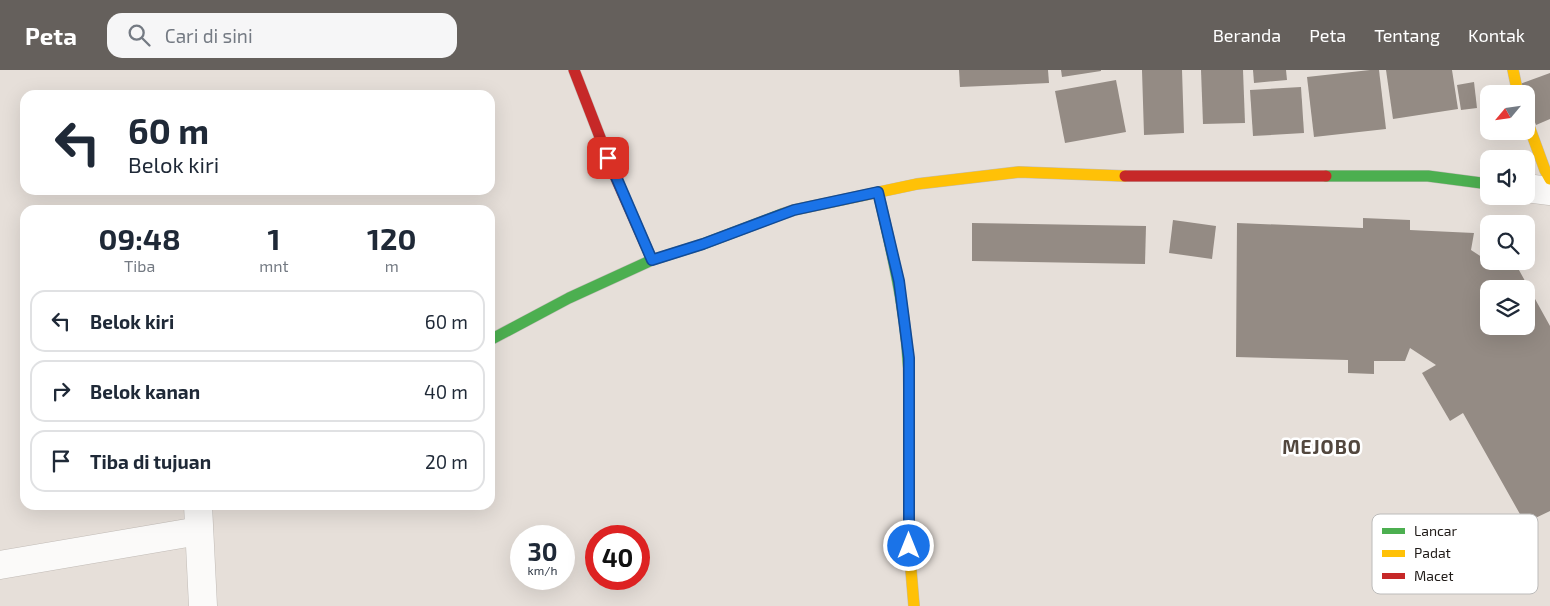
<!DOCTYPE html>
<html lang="id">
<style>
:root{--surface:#fff;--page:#f6f6f7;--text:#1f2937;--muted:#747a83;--line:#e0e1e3;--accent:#65605c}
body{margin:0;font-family:"Exo 2",sans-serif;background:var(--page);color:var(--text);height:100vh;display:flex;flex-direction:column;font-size:19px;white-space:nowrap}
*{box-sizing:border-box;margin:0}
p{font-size:16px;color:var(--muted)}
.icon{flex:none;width:28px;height:28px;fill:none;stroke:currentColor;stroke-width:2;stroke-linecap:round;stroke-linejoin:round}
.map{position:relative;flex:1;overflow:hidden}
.side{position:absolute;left:20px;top:135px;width:475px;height:305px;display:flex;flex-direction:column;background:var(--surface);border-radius:15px;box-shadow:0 5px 20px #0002}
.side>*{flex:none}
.top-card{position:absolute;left:20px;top:20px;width:475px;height:105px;border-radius:15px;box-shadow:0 5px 20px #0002;background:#fff;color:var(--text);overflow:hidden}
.needle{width:32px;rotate:241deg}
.fabs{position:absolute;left:1480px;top:15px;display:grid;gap:10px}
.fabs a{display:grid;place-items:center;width:55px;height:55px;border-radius:10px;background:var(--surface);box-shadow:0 5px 20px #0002;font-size:25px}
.speed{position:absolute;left:510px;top:455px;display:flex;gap:10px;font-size:25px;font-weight:700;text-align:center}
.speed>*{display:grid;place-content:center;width:65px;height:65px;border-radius:50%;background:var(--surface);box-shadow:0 5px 20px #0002;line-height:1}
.speed small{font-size:12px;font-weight:400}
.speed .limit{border:8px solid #d22;background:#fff;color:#111}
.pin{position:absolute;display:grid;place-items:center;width:42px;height:42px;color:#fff;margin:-21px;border-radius:10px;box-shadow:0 2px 8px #0006}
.me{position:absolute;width:55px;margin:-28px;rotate:0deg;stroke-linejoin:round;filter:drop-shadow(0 0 4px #0008)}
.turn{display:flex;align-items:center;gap:18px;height:105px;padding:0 25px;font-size:22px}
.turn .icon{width:65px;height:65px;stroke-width:2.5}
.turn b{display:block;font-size:35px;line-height:42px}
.eta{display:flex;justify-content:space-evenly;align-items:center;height:85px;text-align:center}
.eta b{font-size:30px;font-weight:700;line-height:35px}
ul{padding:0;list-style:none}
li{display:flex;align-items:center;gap:15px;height:62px;margin:0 10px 8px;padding:0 15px;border:2px solid var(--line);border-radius:15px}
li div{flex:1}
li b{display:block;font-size:19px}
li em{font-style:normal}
header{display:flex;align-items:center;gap:30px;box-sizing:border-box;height:70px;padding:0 25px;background:var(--accent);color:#fff}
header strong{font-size:24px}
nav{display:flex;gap:28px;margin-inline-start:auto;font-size:18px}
.search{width:350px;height:45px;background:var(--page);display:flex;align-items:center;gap:12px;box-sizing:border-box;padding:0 18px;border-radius:15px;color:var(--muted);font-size:19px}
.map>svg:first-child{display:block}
.building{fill:#948b84;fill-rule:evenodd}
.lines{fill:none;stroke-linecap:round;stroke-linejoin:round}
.street-casing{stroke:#c1bbb6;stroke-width:29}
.fast-casing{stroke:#c1bbb6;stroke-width:12}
.slow-casing{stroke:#c1bbb6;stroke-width:12}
.jam-casing{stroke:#c1bbb6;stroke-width:12}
.street{stroke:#fbfaf9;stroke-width:28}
.fast{stroke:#4caf50;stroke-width:11}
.slow{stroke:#ffc107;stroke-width:11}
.jam{stroke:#c62828;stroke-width:11}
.route-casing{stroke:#114b97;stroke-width:12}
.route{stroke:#1a73e8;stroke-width:9}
.labels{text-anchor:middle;stroke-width:5;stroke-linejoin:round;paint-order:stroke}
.district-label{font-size:19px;font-weight:bold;letter-spacing:1px;fill:#52473e;stroke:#fff}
.key{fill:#fff;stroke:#bcbbba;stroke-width:1}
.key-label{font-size:14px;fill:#201b18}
</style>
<header>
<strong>Peta</strong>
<div class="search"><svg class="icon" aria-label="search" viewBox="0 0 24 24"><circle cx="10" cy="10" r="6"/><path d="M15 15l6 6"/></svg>Cari di sini</div>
<nav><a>Beranda</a><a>Peta</a><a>Tentang</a><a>Kontak</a></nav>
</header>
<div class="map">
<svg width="1550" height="536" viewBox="0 0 1550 536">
<rect width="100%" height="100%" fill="#e6dfd9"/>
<g class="building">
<polygon points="959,0 1048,0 1049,13 960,17"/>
<polygon points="1061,0 1101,0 1101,1 1062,7"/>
<polygon points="1142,0 1182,0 1184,63 1144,65"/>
<polygon points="1201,0 1243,0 1245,53 1203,54"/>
<polygon points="1253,0 1286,0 1287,10 1254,13"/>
<polygon points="1370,0 1379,0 1386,59 1314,67 1307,7"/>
<polygon points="1386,0 1452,0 1458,39 1393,49"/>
<polygon points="1550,3 1550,49 1536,55 1520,14"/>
<polygon points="1116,10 1126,62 1065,73 1055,21"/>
<polygon points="1474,12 1477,38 1461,40 1457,15"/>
<polygon points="1301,17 1304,63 1253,66 1250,20"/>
<path d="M1363 148 1410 150V160L1474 163 1471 180 1494 195 1502 191H1514L1550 256V441L1525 453 1463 343 1450 351 1422 303 1436 295 1410 278 1405 291H1374V304L1348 303V290L1236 287 1237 153 1363 158ZM1489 219H1526V256H1489Z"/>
<polygon points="1173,150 1216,156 1212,189 1169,183"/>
<polygon points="972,153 1146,156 1145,194 972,191"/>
</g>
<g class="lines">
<g class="street-casing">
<g id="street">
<polyline points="1526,118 1550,121"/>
<polyline points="198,435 203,536"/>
<polyline points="0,495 199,461"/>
</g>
</g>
<g class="fast-casing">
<g id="fast">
<polyline points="1326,106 1428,106 1489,114"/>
<path d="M878 122C893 187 909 251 909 319"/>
<polyline points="490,270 569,228 652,190 703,174 782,144"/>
</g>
</g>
<g class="slow-casing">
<g id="slow">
<polyline points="1513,0 1518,24"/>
<polyline points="1526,48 1545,100 1550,109"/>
<polyline points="782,144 794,140 917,114 1019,102 1125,106"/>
<polyline points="909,319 909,476 914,536"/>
</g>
</g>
<g class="jam-casing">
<g id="jam">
<polyline points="574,0 615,106 652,190"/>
<polyline points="1125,106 1326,106"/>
</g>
</g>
<use href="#street" class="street"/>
<use href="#fast" class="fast"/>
<use href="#slow" class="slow"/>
<use href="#jam" class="jam"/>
</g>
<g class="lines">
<g class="route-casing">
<polyline id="route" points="608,88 652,190 703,174 794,140 878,122 899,211 909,288 909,476"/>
</g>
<use href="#route" class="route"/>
</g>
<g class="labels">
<g class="district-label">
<text x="1322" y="384">MEJOBO</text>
</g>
</g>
<rect x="1372" y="444" width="166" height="80" rx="8" class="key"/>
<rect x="1382" y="458" width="23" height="6" fill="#4caf50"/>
<rect x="1382" y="480" width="23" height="7" fill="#ffc107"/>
<rect x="1382" y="503" width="23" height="6" fill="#c62828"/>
<g class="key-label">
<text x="1414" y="466">Lancar</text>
<text x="1414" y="488">Padat</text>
<text x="1414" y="511">Macet</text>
</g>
</svg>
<div class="fabs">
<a><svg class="needle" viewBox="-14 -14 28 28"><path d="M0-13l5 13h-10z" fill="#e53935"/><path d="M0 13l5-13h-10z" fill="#747a83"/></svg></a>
<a><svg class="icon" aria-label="sound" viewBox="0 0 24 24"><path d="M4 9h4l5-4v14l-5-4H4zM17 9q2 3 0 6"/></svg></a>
<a><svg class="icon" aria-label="search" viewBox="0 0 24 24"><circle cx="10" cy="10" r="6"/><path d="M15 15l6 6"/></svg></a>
<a><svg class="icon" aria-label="layers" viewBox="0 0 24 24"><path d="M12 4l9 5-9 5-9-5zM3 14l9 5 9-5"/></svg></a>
</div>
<div class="speed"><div>30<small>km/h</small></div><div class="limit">40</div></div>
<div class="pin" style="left:608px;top:88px;background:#d93025"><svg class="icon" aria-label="arrive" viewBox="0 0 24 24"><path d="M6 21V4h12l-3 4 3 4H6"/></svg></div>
<svg class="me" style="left:909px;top:476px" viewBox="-20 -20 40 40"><circle r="17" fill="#1a73e8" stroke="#fff" stroke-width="3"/><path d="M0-11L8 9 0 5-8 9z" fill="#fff"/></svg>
<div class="top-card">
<div class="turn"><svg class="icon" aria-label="left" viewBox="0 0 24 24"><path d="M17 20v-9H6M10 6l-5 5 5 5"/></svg><div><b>60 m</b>Belok kiri</div></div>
</div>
<section class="side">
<div class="eta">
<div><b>09:48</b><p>Tiba</p></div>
<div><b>1</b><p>mnt</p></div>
<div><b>120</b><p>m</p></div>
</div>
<ul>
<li><svg class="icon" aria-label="left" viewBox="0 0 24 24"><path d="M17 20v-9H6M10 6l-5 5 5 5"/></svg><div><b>Belok kiri</b></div><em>60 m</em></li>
<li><svg class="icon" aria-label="right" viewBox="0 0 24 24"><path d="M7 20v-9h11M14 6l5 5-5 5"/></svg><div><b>Belok kanan</b></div><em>40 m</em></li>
<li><svg class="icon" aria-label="arrive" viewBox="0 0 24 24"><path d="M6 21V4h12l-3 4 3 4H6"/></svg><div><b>Tiba di tujuan</b></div><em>20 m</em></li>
</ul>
</section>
</div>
